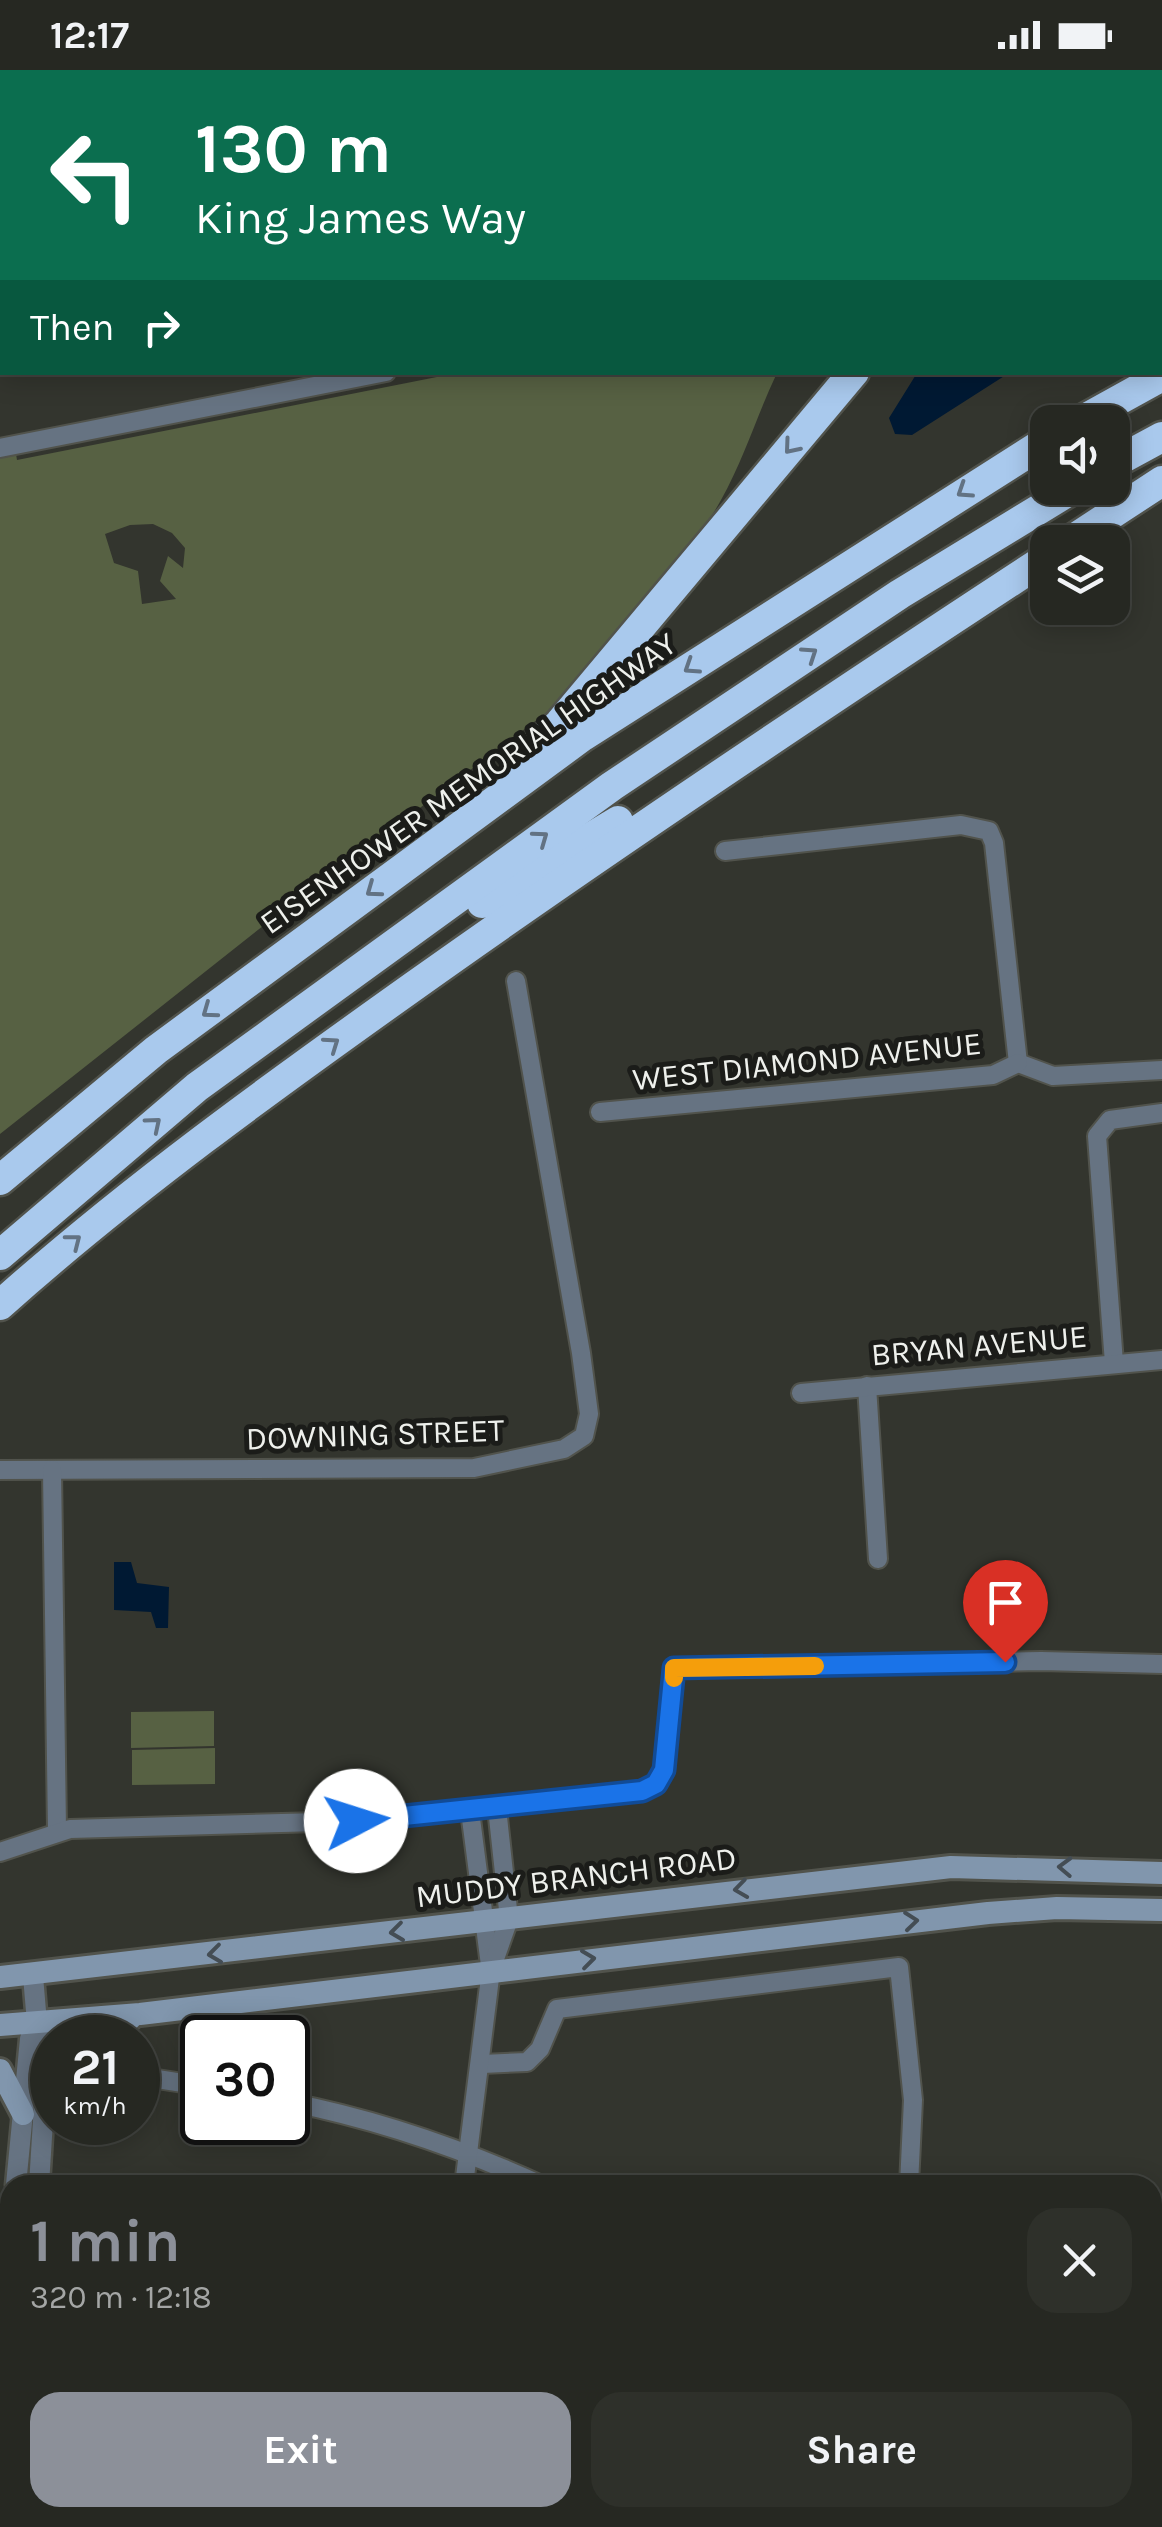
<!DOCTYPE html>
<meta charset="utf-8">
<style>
:root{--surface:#262822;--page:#2e302a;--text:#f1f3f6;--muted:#a4a6a5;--line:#424440;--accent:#8c9099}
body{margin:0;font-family:Karla,sans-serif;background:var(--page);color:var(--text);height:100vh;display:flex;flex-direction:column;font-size:38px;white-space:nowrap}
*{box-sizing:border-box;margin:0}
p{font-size:32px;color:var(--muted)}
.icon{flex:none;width:55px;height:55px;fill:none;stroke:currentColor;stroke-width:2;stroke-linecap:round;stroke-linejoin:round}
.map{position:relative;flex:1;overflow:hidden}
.details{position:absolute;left:0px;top:2105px;width:1162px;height:352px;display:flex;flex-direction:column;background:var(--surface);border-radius:30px 30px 0 0;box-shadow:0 5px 25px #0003,0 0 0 2px var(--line)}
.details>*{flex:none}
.top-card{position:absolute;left:0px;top:0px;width:1162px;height:305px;box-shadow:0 5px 25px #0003,0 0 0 2px var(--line);background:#0b6e4f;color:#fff;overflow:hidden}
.tools{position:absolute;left:1030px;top:335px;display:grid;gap:20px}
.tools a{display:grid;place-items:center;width:100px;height:100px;border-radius:20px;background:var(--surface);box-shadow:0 5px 25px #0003,0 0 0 2px var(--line);font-size:50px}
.speed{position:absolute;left:30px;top:1945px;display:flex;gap:20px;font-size:50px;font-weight:700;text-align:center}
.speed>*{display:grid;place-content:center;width:130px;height:130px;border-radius:50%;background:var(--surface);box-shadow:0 5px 25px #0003,0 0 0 2px var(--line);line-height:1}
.speed small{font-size:25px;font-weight:400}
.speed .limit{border:5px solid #111;border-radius:15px;background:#fff;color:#111}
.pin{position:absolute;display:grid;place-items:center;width:85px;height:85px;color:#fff;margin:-102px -42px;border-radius:50% 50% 50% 0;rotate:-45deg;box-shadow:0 0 10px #0007}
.pin .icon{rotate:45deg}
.me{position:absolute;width:110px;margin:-55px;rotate:85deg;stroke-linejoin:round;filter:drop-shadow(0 0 8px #0008)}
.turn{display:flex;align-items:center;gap:35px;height:210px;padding:0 30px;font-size:45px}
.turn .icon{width:130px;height:130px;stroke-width:2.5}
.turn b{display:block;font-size:70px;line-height:85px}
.then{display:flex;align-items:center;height:95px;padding:0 30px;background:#0003;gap:20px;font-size:38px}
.round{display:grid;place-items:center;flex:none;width:105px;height:105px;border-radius:30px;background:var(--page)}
.summary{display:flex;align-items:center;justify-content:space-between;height:170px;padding:0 30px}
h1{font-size:60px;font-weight:700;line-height:75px;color:var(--accent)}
.button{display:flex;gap:20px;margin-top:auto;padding:20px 30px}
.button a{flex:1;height:115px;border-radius:30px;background:var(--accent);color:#fff;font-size:40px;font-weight:700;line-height:115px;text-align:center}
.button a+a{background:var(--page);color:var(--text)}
.status{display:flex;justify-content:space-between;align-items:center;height:70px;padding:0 50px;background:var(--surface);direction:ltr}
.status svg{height:28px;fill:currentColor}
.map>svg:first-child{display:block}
.green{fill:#576143;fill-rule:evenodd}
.water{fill:#001933}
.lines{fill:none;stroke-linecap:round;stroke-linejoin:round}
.stream{stroke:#001933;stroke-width:5}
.minor-casing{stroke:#51534c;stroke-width:22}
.tertiary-casing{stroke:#51534c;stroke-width:25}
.secondary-casing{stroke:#51534c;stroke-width:28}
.motorway-casing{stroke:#51534c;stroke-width:35}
.minor{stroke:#667382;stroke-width:18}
.tertiary{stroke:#667382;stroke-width:20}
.secondary{stroke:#8196ad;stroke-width:22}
.motorway{stroke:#a9c9ed;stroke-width:30}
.oneway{stroke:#627283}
.oneway2{stroke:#444d54}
.route-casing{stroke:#114b97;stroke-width:25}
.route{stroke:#1a73e8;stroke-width:18}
.slow{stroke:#f59e0b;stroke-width:18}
.labels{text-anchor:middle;stroke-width:10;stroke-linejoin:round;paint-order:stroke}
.street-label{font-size:32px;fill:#eef0ec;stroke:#1b1c19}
</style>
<div class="status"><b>12:17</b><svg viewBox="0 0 49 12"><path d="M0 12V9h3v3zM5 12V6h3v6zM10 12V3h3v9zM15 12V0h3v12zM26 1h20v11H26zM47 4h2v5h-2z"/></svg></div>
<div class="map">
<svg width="1162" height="2457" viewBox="0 0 1162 2457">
<rect width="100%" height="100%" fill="#33352e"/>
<g class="green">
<path d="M457 303H777C757 345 744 389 721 430 678 507 611 578 550 640L263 856 0 1064V387L16 384 17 390ZM153 454 172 463 185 478 183 498 168 486 160 511 176 529 142 534 138 501 114 493 105 464 130 455Z"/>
<polygon points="214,1641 214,1676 131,1678 131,1642"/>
<polygon points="215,1678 215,1714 132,1715 132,1680"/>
</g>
<g class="water">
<polygon points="917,303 917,302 1009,303 912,365 895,364 889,348"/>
<polygon points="114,1492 131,1492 137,1513 169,1517 168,1558 156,1558 151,1542 114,1540"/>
</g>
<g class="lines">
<polyline class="stream" points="1160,98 1162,98"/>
<g class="minor-casing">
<g id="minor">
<polyline points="580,2 592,0"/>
<polyline points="0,378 386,302"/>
<polyline points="725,781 961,755 989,761 994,773 1018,993 1053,1006 1162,1000"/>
<polyline points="600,1042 993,1005 1018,993"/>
<polyline points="1114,1293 1097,1066 1110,1050 1162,1043"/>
<polyline points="867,1316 878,1489"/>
<polyline points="801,1323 1162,1290"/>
<polyline points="0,1400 474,1398 564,1379 584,1366 589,1344 581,1283 516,911"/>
<polyline points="52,1400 57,1760"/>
<polyline points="470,1741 490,1895"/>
<polyline points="0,1782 70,1759 356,1751 642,1721 657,1714 665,1700 674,1598 1041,1591 1162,1594"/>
<polyline points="482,1994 527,1992 540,1979 557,1939 899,1897 913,2030 909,2115"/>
<polyline points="138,2006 202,2016"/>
<path d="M288 2032C375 2049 460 2078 541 2115"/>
<polyline points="464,2115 491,1900 509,1849 497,1738"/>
<polyline points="0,2306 10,2307"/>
<polyline points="1152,2374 1162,2375"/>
<polyline points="1152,2443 1162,2429"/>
<polyline points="716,2448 731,2457"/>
<polyline points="375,2457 377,2448"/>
</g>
</g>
<g class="tertiary-casing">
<g id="tertiary">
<polyline points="33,1906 37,1953 48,1970 39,2115"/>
<polyline points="16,2115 30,1969 37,1953"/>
<polyline points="0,2193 10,2163"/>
<polyline points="0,2240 10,2225"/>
</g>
</g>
<g class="secondary-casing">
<g id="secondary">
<polyline points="0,1907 951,1797 1162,1803"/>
<polyline points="0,1955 140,1944 988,1843 1057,1838 1162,1840"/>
<polyline points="93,1968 130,1949"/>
<polyline points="0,2000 23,2044"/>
<polyline points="45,2031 52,2012"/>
</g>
</g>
<g class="motorway-casing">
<g id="motorway">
<polyline points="1108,2 1112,0"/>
<polyline points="1079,352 1162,306"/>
<polyline points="1112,394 1162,367"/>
<polyline points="1069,472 1162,411"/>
<polyline points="517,696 560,653 854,302"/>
<polyline points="482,833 618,751"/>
<polyline points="0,1110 156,980 583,666 1048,370"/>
<polyline points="0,1185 197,1017 612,716 900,524 1074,418"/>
<path d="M0 1235C130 1119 272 1017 414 916 622 768 834 627 1048 487"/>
</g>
</g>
<use href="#minor" class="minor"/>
<use href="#tertiary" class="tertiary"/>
<use href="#secondary" class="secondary"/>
<use href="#motorway" class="motorway"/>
</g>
<defs><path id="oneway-chevron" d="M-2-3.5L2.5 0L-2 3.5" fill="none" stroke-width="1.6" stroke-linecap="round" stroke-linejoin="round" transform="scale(2.5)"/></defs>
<g class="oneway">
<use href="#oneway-chevron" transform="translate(791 377) rotate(130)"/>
<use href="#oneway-chevron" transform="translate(964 421) rotate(147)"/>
<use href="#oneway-chevron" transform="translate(810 584) rotate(-34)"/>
<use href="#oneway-chevron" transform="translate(691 597) rotate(147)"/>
<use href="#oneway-chevron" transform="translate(541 768) rotate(-36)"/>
<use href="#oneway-chevron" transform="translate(373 820) rotate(144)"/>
<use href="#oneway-chevron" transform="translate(209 941) rotate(144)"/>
<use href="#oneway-chevron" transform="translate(332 974) rotate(-35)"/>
<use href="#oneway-chevron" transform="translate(154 1054) rotate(-40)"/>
<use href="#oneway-chevron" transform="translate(74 1171) rotate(-38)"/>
</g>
<g class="oneway2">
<use href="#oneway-chevron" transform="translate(1065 1797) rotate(-178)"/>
<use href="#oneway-chevron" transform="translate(741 1819) rotate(172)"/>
<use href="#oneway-chevron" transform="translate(911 1851) rotate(-6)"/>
<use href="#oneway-chevron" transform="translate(397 1862) rotate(173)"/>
<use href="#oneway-chevron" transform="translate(215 1884) rotate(173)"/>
<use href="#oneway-chevron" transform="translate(588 1889) rotate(-7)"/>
</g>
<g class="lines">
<g class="route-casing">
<polyline id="route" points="356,1751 642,1721 656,1714 664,1700 674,1598 1005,1592"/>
</g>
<use href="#route" class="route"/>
<polyline class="slow" points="674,1608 674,1598 815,1596"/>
</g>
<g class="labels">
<g class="street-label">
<text transform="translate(468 713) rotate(-35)" y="11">EISENHOWER MEMORIAL HIGHWAY</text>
<text transform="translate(807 991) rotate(-6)" y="11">WEST DIAMOND AVENUE</text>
<text transform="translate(979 1275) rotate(-5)" y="11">BRYAN AVENUE</text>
<text transform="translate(375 1364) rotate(-2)" y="11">DOWNING STREET</text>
<text transform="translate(576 1807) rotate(-7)" y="11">MUDDY BRANCH ROAD</text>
</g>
</g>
</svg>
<div class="tools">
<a><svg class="icon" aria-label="sound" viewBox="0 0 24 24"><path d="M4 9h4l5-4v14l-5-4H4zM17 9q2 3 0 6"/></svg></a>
<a><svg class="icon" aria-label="layers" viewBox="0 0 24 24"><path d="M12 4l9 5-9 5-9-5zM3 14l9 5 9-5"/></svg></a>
</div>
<div class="speed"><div>21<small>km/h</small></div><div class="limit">30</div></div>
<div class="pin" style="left:1005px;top:1592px;background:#d93025"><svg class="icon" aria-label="arrive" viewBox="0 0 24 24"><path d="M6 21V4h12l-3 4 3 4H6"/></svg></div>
<svg class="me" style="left:356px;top:1751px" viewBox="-20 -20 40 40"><circle r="19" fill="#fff"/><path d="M0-13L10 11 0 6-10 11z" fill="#1a73e8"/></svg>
<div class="top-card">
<div class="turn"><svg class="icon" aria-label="left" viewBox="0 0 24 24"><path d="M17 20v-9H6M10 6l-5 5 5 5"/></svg><div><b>130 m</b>King James Way</div></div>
<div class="then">Then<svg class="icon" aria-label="right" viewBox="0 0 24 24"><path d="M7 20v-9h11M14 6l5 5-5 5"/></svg></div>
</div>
<section class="details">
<div class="summary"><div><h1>1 min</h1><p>320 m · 12:18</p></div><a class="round"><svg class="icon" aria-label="close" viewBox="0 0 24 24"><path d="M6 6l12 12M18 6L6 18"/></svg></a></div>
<div class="button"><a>Exit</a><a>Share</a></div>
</section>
</div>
